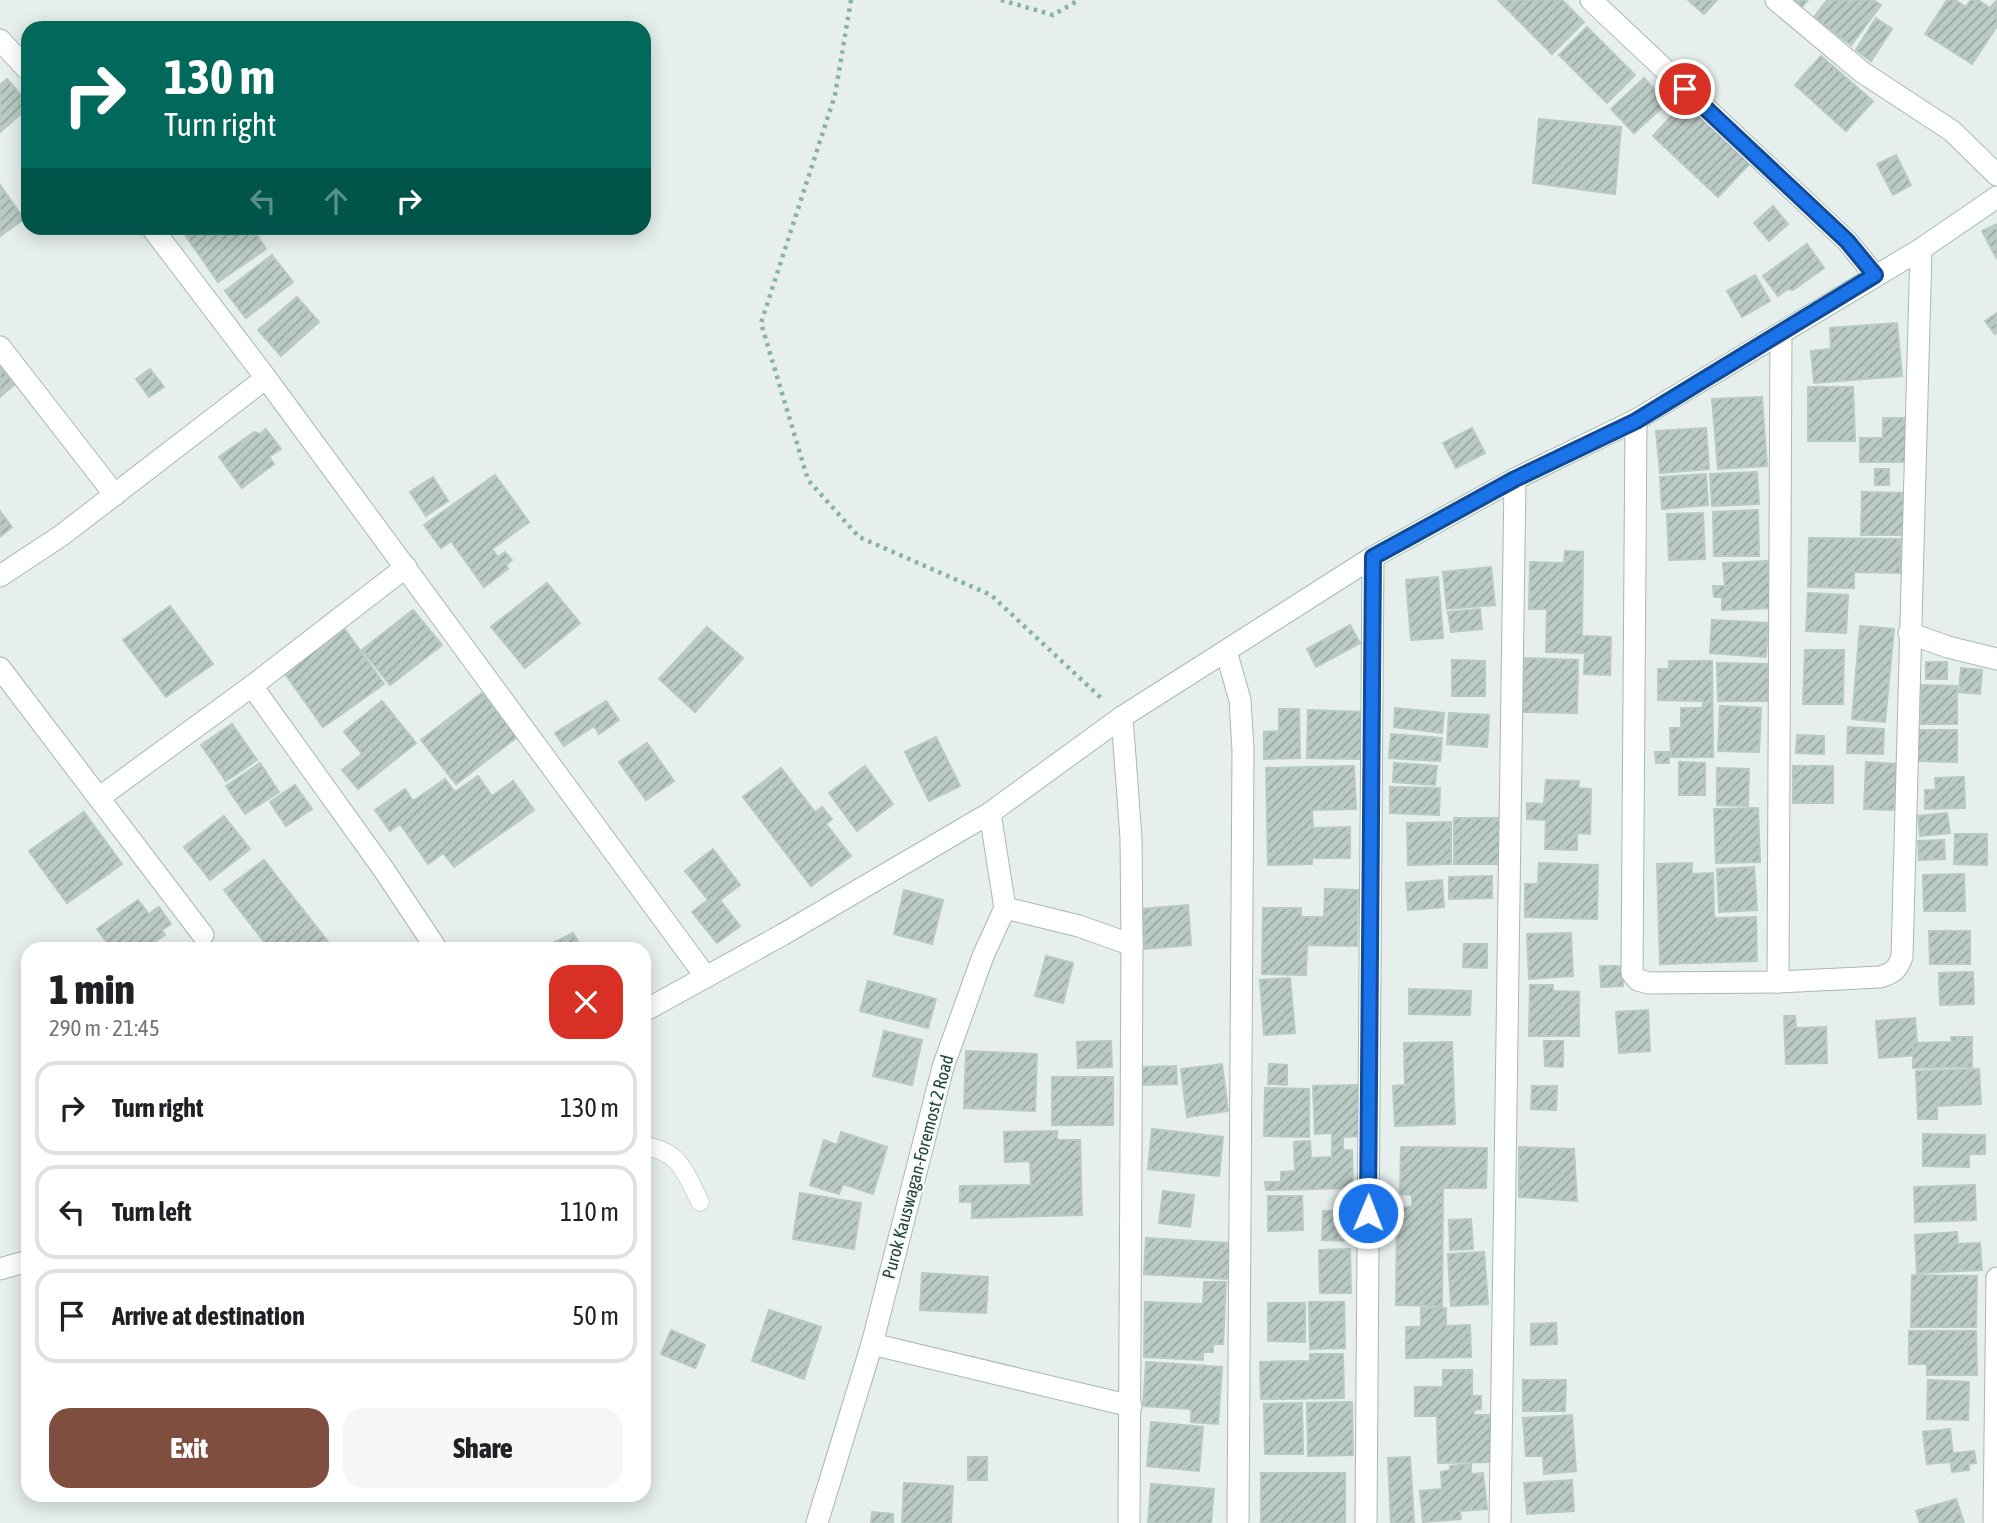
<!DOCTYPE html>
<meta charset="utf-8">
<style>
:root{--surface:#fff;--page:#f6f6f6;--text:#202124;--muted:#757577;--line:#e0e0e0;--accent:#7f4e3f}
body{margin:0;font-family:"Asap Condensed",sans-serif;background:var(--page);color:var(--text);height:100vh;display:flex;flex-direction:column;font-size:26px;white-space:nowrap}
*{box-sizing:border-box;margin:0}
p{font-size:23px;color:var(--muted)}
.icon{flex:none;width:38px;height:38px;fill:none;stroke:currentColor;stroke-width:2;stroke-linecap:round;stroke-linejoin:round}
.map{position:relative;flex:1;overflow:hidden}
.drawer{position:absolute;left:21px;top:942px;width:630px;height:560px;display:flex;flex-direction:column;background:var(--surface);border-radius:21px;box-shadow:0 4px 18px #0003}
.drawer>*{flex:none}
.top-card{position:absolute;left:21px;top:21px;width:630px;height:214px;border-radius:21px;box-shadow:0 4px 18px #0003;background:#00695c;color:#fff;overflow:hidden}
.pin{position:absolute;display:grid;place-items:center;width:60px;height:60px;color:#fff;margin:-30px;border:4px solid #fff;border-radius:50%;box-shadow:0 2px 7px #0007}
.me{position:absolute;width:77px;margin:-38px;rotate:1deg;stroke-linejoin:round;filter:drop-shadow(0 0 5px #0008)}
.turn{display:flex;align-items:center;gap:24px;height:147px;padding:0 28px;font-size:32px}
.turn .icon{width:91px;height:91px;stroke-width:2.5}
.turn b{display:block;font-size:49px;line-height:60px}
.lanes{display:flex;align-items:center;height:66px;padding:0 28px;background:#0003;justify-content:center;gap:35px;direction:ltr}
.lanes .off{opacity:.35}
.round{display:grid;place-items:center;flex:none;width:74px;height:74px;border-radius:21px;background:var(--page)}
.overview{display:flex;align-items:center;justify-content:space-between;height:119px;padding:0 28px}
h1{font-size:42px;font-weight:800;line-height:52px}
.action{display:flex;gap:14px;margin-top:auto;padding:14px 28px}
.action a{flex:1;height:80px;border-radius:21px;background:var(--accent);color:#fff;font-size:28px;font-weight:800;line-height:80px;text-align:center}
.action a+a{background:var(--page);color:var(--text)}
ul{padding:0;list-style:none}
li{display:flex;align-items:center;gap:21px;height:94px;margin:0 14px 10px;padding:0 14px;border:4px solid var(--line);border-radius:21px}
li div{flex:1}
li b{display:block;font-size:26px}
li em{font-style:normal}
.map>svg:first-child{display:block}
.building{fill:url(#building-hatch);stroke:#b8c9c2;stroke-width:2}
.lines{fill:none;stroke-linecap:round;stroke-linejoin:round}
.lane-casing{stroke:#a8b8b2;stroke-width:19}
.street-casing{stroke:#a8b8b2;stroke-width:23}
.secondary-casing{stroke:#a4bbb3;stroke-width:23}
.path{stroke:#86b3a5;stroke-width:4.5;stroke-dasharray:3.5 5;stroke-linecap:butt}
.lane{stroke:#fff;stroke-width:18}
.street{stroke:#fff;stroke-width:21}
.secondary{stroke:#fff;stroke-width:21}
.route-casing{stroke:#114b97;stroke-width:18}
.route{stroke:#1a73e8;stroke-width:12}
.labels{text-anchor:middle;stroke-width:5;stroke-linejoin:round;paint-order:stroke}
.street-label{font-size:18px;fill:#24423a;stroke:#f7fbf9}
</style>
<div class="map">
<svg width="1997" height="1523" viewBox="0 0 1997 1523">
<defs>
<pattern id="building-hatch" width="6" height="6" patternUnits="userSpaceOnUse" patternTransform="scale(1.75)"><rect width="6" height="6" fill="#bbcac4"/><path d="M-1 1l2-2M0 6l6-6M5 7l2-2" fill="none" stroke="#98a6a0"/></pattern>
</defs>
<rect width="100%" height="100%" fill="#e6efeb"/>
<g class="building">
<polygon points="1498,0 1562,0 1584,22 1552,54"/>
<polygon points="1688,0 1717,0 1704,14"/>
<polygon points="1790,0 1808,0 1800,9"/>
<polygon points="1827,0 1873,0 1881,5 1851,45 1814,17"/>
<polygon points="1947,0 1955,0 1966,7 1971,0 1978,0 1990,8 1997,0 1997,26 1972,64 1925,34"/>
<polygon points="1876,18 1892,29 1871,61 1856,50"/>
<polygon points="1587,27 1635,75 1607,103 1559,55"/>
<polygon points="1821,56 1873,101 1846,131 1795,85"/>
<polygon points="1644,78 1667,103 1634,133 1611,109"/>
<polygon points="7,79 28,103 28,108 0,132 0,85"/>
<polygon points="1689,97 1754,159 1718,197 1653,136"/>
<polygon points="1539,119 1621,127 1615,194 1533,183"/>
<polygon points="1896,155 1911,185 1893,195 1877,164"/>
<polygon points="0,185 24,219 0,236"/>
<polygon points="1773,206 1788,224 1769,241 1754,223"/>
<polygon points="1997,224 1997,259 1982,231"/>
<polygon points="199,228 252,228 266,249 218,282 186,236"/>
<polygon points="1807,244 1824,268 1793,290 1788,289 1778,296 1763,276"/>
<polygon points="272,255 293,282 246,318 225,291"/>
<polygon points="1755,275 1770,301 1742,317 1727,291"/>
<polygon points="297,297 319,322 281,356 258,330"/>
<polygon points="1997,313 1997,332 1995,334 1985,321"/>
<polygon points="1897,323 1902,376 1814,383 1811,351 1831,349 1830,328"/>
<polygon points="0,367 15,384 0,397"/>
<polygon points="150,369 164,387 149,397 136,379"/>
<polygon points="1808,387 1853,387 1855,441 1808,441"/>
<polygon points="1762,397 1767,466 1718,469 1712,399"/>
<polygon points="1883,418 1909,418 1909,462 1860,462 1860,438 1883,438"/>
<polygon points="1472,428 1485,453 1456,468 1443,443"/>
<polygon points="1706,428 1709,469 1660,473 1656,431"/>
<polygon points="266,429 281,449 269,457 274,464 242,488 219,457 254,432 260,434"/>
<rect x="1875" y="469" width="14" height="16"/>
<polygon points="1757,472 1759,504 1712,506 1710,474"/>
<polygon points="1706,474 1708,505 1662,509 1660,477"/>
<polygon points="495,475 529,522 492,549 498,557 505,552 512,560 506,565 508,569 484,587 451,541 441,548 424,525"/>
<polygon points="433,477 448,501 426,516 410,492"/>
<polygon points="1862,492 1907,493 1907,535 1861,535"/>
<polygon points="1758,510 1759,556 1714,556 1713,512"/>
<polygon points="0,511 12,527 0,537"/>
<polygon points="1703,513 1705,559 1669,560 1667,514"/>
<polygon points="1809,538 1901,539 1900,573 1854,572 1854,588 1808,587"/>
<polygon points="1565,551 1583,552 1582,636 1611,637 1610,675 1584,674 1585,653 1546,652 1547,609 1529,609 1530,562 1564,563"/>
<polygon points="1768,561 1770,608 1722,610 1722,597 1714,597 1713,586 1725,586 1723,563"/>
<polygon points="1491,567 1495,605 1447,609 1443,572"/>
<polygon points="1438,577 1443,638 1411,640 1406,580"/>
<polygon points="547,583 580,623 525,668 491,627"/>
<polygon points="1808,593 1848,595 1846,633 1806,631"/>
<polygon points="170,606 213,664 166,697 123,640"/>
<polygon points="1480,609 1482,629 1451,632 1448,612"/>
<polygon points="413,610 442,645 390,685 362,650"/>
<polygon points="1712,620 1768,623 1766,657 1710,653"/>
<polygon points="1350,625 1360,643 1316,667 1307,649"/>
<polygon points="1860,626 1894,629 1885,722 1852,719"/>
<polygon points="707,627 743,658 695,712 659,679"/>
<polygon points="344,628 384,684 323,727 283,671"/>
<polygon points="1805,650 1844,650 1843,704 1803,704"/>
<polygon points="1524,658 1578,660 1577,713 1523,712"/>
<polygon points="1452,660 1485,661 1485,696 1452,696"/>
<polygon points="1669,661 1712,661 1713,757 1671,757 1670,728 1681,728 1681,708 1703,708 1703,701 1658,700 1658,669 1669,669"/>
<rect x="1926" y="662" width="21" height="17"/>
<polygon points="1717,663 1768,664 1769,701 1718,701"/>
<polygon points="1961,668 1982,670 1980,694 1959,692"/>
<polygon points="1921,685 1957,686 1957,724 1921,724"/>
<polygon points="482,693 517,737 456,784 421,740"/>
<polygon points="382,701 416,743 358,789 342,770 362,754 344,732"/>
<polygon points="606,701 619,720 599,734 594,726 564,746 555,733"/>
<polygon points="1720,706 1761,708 1759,752 1718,751"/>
<polygon points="1395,708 1444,713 1442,733 1394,727"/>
<polygon points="1279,709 1299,709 1300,758 1264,759 1264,732 1279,731"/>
<polygon points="1308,710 1362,712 1361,759 1307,758"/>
<polygon points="1449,713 1489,715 1487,747 1447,744"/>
<polygon points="232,724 257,760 226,781 201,745"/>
<polygon points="1848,727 1884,729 1883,754 1847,753"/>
<polygon points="1918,730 1957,730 1957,762 1918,761"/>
<polygon points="1391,734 1442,738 1440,761 1389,758"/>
<polygon points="1797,735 1824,736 1824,754 1796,753"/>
<polygon points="936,737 960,786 929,801 905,752"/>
<polygon points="647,743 674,781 646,800 619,762"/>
<polygon points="1655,752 1669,752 1669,763 1656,763"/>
<polygon points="1679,762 1705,763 1705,795 1679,795"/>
<polygon points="1866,762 1896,764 1894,810 1864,809"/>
<polygon points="260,763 279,792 245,814 226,786"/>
<polygon points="1394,763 1437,766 1435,785 1393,782"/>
<polygon points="865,766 893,804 857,831 829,793"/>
<polygon points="1354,766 1356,809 1312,810 1313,828 1350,827 1350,858 1312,858 1312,864 1268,865 1266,768"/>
<rect x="1793" y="766" width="40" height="37"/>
<polygon points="781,768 815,812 822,807 832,819 826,824 851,856 811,886 743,797"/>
<polygon points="1717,768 1749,769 1748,806 1717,805"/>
<polygon points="478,776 492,796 513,781 534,810 454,867 443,853 428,864 400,824 390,831 375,810 405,789 413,801 445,779 455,792"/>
<polygon points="1964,777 1965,808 1925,809 1925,790 1936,790 1935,778"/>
<polygon points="1546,780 1579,781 1578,788 1591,789 1590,834 1577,833 1577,850 1545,849 1546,820 1527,819 1527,803 1544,804"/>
<polygon points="295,785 312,809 286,826 270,802"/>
<polygon points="1390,787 1440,788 1439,815 1390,813"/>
<polygon points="1758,808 1760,862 1716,863 1714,809"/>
<polygon points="84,812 122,864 67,903 29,851"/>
<polygon points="1947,813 1950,833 1920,836 1918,816"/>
<polygon points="224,816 250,849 210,880 184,847"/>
<rect x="1454" y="818" width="45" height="46"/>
<polygon points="1451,822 1451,864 1408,865 1407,823"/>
<polygon points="1955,834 1987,834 1987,865 1954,864"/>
<polygon points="1944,840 1945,859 1919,860 1918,841"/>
<polygon points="713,849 740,885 720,900 740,926 717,943 692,912 708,900 685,871"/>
<polygon points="264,860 333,948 269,948 224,890"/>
<polygon points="1539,863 1598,865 1597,919 1525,917 1525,884 1538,884"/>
<polygon points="1692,863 1692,874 1713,873 1714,918 1756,917 1757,961 1660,964 1657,864"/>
<polygon points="1754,867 1757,910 1719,912 1717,869"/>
<polygon points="1964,874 1965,911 1924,911 1923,875"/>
<polygon points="1492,876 1492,898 1449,899 1449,877"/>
<polygon points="1442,880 1444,907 1408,910 1406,883"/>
<polygon points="1325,889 1358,890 1357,946 1307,945 1306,975 1262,974 1263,908 1301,908 1301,917 1324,917"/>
<polygon points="904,890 943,900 932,944 894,934"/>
<polygon points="138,900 149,914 159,907 171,924 162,930 165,935 145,948 111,948 97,929"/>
<polygon points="1188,905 1191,945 1145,949 1142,909"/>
<polygon points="1929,931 1970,931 1970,964 1930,964"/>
<polygon points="573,933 582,948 543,948"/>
<polygon points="1571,933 1573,976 1529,979 1527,934"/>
<polygon points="1464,944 1487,944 1487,968 1463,967"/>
<polygon points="1046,956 1073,963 1063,1003 1035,996"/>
<polygon points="1600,966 1623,966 1623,986 1601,987"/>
<polygon points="1973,972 1974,1004 1940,1005 1939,973"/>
<polygon points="1290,978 1295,1033 1264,1035 1260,980"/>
<polygon points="868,981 936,999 928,1028 860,1011"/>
<polygon points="1530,985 1553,985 1553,991 1579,992 1579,1036 1529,1036"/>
<polygon points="1409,989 1471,991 1470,1015 1409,1014"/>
<polygon points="1648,1010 1650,1051 1619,1053 1616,1012"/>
<polygon points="1784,1016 1795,1016 1796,1028 1826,1027 1827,1063 1786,1064"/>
<polygon points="1915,1018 1918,1055 1879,1058 1876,1021"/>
<polygon points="884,1031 922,1040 912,1085 873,1076"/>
<polygon points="1951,1037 1972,1037 1972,1067 1913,1068 1913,1043 1952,1042"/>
<polygon points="1111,1041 1112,1067 1078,1068 1077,1042"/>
<polygon points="1544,1041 1563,1041 1563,1067 1545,1066"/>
<polygon points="1452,1042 1455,1124 1395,1126 1393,1086 1405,1085 1404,1043"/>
<polygon points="966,1051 1037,1054 1035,1111 964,1108"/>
<polygon points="1222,1064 1228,1111 1187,1117 1181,1069"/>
<polygon points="1269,1064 1287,1065 1287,1085 1268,1084"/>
<polygon points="1176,1066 1177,1084 1143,1085 1142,1067"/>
<polygon points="1979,1069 1981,1104 1937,1106 1937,1119 1918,1119 1916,1071"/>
<rect x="1052" y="1077" width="61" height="48"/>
<polygon points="1359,1085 1361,1136 1343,1137 1343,1150 1352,1150 1353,1188 1266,1190 1265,1182 1281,1182 1281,1172 1295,1171 1294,1142 1310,1141 1311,1158 1332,1157 1332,1133 1315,1134 1313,1086"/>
<polygon points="1532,1086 1557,1086 1556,1110 1531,1109"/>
<polygon points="1265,1088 1309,1089 1309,1137 1264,1136"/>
<polygon points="1152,1129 1223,1137 1219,1176 1148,1169"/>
<polygon points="1057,1131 1057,1140 1080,1140 1082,1215 972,1218 972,1202 960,1202 960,1186 1031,1185 1030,1161 1005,1162 1004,1132"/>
<polygon points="841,1132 887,1147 873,1194 843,1184 839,1194 810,1185 824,1140 837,1145"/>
<polygon points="1923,1134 1985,1135 1985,1154 1969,1154 1969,1167 1923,1166"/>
<polygon points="1401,1147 1487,1148 1486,1188 1443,1188 1442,1306 1396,1305 1397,1207 1412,1207 1412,1195 1400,1194"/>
<polygon points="1519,1147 1574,1149 1577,1201 1519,1197"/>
<polygon points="1975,1185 1976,1220 1915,1222 1914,1187"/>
<polygon points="1163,1191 1194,1195 1190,1227 1159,1223"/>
<polygon points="800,1193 861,1203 854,1249 793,1239"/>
<polygon points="1268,1196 1302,1196 1303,1230 1268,1231"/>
<polygon points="1323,1211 1355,1211 1354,1241 1322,1240"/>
<polygon points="1471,1219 1473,1249 1450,1250 1449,1220"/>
<polygon points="1957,1232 1958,1244 1980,1243 1982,1270 1917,1273 1915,1235"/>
<polygon points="1146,1238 1230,1243 1228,1279 1144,1274"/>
<polygon points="1350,1249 1351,1293 1320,1293 1319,1250"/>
<polygon points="1484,1252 1488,1304 1451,1306 1448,1254"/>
<polygon points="922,1273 988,1277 986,1313 920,1310"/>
<polygon points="1912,1275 1977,1276 1976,1327 1911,1327"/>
<polygon points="1204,1282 1226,1282 1223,1344 1213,1344 1213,1352 1203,1352 1203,1360 1144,1357 1145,1302 1203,1304"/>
<polygon points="1309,1302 1344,1302 1345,1348 1310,1349"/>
<polygon points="1268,1303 1305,1303 1305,1342 1268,1341"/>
<polygon points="1421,1308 1446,1308 1446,1326 1470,1325 1471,1357 1406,1358 1406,1327 1421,1327"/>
<polygon points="769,1310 821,1327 804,1379 752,1361"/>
<polygon points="1556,1323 1557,1344 1531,1345 1531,1324"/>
<polygon points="671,1330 705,1345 695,1368 661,1354"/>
<polygon points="1909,1331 1976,1331 1977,1375 1927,1375 1927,1364 1909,1364"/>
<polygon points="1310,1354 1343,1354 1344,1398 1261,1399 1260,1362 1310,1361"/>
<polygon points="1146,1362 1222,1367 1218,1424 1191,1422 1191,1409 1143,1406"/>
<polygon points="1443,1370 1472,1370 1472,1396 1481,1396 1481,1409 1474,1410 1474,1415 1490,1415 1491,1462 1438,1463 1437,1416 1415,1416 1415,1387 1443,1387"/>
<polygon points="1523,1380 1566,1380 1565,1411 1523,1411"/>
<polygon points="1928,1380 1969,1382 1968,1420 1927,1419"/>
<polygon points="1352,1402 1353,1455 1308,1456 1307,1403"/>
<polygon points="1302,1403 1303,1454 1265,1454 1264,1404"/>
<polygon points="1572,1415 1576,1471 1544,1474 1543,1456 1526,1456 1523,1418"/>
<polygon points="1151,1422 1203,1427 1199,1471 1147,1466"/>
<polygon points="1950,1429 1953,1453 1974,1451 1976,1463 1969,1464 1969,1470 1952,1472 1951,1462 1927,1464 1923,1432"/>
<rect x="968" y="1457" width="19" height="23"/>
<polygon points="1410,1457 1414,1523 1391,1523 1388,1458"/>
<polygon points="1471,1464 1471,1474 1483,1473 1487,1509 1460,1511 1461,1519 1423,1522 1420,1491 1442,1489 1441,1472 1450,1470 1450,1466"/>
<rect x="1261" y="1473" width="84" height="50"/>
<polygon points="1572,1480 1574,1511 1527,1514 1524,1483"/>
<polygon points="904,1483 953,1486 951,1523 902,1523"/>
<polygon points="1151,1484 1214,1489 1211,1523 1148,1523"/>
<polygon points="1956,1499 1964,1523 1920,1523 1916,1511"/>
<polygon points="872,1512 893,1514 893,1523 871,1523"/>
</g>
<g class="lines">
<g class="lane-casing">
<path id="lane" d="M644 1146C680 1151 685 1172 700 1202"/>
</g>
<g class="street-casing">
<g id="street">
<polyline points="1591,0 1847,241 1875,275"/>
<polyline points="1776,0 1862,72 1952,131 1997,175"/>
<polyline points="0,40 28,70"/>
<polyline points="152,228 266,378 706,977"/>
<polyline points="0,347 115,495"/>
<path d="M1636 420 1632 973 1638 980 1649 983 1778 982 1880 977C1893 973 1897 970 1902 957L1921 249"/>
<polyline points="0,576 62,535 266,378"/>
<polyline points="1909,633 1948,647 1997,659"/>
<polyline points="1226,651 1240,700 1243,750 1238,1523"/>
<polyline points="0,668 203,935"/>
<polyline points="252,686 384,870 436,948"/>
<polyline points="1122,717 1131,838 1132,945 1129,1523"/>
<polyline points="100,797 252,686 406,567"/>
<polyline points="1005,908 1079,926 1132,945"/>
<polyline points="1778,982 1781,333"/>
<polyline points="872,1344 1131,1406"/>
<polyline points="817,1523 872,1344 943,1067 983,956 1005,908 990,813"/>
<polyline points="1366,1523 1373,557"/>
<polyline points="1500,1523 1515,479"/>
<polyline points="1994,1523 1997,1278"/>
</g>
</g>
<g class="secondary-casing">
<g id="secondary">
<polyline points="644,1011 782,935 990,813 1122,717 1373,557 1515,479 1636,420 1921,249 1997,197"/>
<polyline points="0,1269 28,1261"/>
</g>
</g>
<g class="path">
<polyline points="851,0 835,95 761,323 808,480 859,537 991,595 1101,698"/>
<polyline points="1001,0 1053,15 1079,0"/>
</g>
<use href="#lane" class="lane"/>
<use href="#street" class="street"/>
<use href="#secondary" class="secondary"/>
</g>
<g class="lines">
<g class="route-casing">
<polyline id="route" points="1368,1213 1373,557 1515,479 1636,421 1875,275 1847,241 1685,89"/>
</g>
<use href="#route" class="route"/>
</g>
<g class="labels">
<g class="street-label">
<text transform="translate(918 1167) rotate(-75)" y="6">Purok Kauswagan-Foremost 2 Road</text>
</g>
</g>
</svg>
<div class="pin" style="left:1685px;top:89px;background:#d93025"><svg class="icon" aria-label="arrive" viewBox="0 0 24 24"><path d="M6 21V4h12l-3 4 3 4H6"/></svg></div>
<svg class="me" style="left:1368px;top:1213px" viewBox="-20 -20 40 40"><circle r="17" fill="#1a73e8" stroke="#fff" stroke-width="3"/><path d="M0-11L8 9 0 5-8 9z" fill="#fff"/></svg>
<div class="top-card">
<div class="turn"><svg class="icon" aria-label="right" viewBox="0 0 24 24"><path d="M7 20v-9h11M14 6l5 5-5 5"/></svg><div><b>130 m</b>Turn right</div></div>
<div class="lanes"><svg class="icon off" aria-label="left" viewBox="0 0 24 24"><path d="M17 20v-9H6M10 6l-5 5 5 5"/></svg><svg class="icon off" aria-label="ahead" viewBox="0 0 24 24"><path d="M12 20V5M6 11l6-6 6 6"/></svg><svg class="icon" aria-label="right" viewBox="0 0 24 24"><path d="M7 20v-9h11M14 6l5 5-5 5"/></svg></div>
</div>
<section class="drawer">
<div class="overview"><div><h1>1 min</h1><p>290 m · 21:45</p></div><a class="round" style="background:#d93025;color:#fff"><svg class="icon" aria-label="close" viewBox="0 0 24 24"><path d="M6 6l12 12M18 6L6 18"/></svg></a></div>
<ul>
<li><svg class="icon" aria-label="right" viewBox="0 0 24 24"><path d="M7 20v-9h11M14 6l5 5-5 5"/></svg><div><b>Turn right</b></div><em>130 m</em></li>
<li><svg class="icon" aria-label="left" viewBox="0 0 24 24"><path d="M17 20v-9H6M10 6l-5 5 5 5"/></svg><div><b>Turn left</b></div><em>110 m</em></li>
<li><svg class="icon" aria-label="arrive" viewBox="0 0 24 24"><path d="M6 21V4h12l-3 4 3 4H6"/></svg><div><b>Arrive at destination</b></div><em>50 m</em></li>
</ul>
<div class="action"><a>Exit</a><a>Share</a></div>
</section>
</div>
